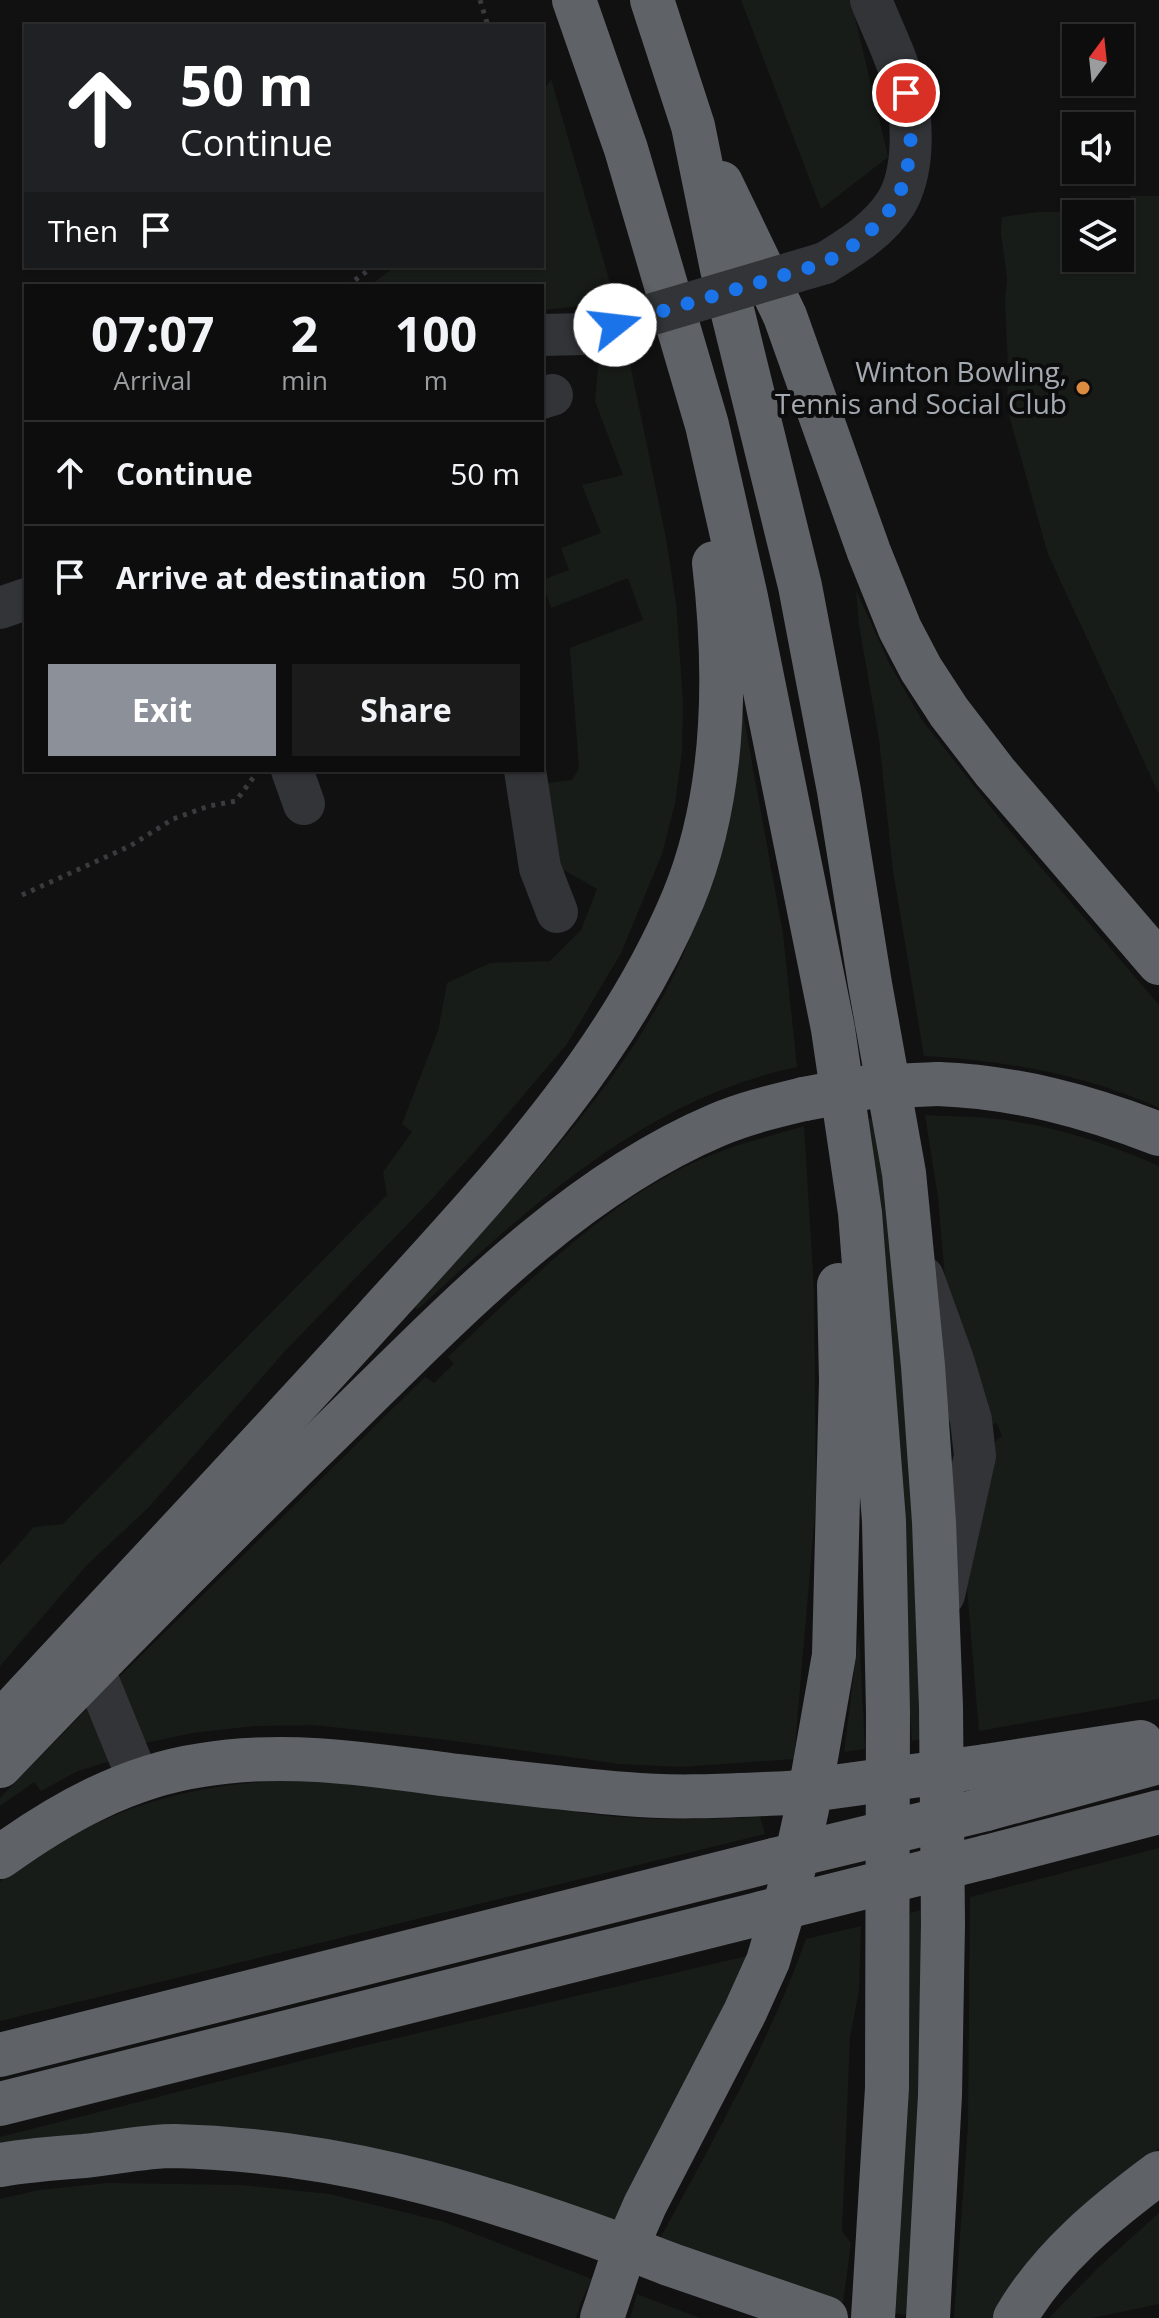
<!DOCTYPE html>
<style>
:root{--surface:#0d0d0e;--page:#1b1b1c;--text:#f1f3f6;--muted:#9a9c9e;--line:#2d2d2e;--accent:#8c9099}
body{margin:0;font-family:"Open Sans",sans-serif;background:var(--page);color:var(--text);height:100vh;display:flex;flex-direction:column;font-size:30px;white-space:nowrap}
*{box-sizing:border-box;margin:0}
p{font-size:26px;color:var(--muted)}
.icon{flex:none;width:44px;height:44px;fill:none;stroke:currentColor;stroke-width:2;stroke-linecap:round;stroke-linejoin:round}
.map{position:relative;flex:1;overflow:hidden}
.side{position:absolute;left:24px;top:284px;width:520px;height:488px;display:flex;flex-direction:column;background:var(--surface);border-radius:0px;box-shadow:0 2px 6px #0004,0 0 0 2px var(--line)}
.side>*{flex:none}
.top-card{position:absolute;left:24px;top:24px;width:520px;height:244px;border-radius:0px;box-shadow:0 2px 6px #0004,0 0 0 2px var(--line);background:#202124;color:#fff;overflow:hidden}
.needle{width:52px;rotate:15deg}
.tools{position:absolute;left:1062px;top:24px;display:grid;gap:16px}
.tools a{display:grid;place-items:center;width:72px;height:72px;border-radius:0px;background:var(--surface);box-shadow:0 2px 6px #0004,0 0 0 2px var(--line);font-size:40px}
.pin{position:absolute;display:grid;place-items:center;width:68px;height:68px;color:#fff;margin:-34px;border:4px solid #fff;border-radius:50%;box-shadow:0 2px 8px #0007}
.me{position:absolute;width:88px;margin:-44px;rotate:74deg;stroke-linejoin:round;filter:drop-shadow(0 0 6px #0008)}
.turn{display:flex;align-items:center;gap:28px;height:168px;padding:0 24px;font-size:36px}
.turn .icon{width:104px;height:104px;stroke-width:2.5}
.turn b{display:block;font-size:56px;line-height:68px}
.then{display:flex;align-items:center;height:76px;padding:0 24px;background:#0003;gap:16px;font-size:30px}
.eta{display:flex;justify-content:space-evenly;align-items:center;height:136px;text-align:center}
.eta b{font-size:48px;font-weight:700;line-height:56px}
.cta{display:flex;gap:16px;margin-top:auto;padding:16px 24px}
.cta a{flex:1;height:92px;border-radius:0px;background:var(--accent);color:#fff;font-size:32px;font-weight:700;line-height:92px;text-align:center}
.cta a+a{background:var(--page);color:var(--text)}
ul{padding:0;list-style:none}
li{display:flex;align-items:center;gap:24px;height:104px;padding:0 24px;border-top:2px solid var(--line)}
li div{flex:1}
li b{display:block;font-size:30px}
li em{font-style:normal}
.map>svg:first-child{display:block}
.green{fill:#181c18;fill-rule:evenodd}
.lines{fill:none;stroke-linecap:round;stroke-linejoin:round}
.path{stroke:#393b3e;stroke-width:5;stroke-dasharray:4 6;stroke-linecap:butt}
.minor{stroke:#323437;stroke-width:42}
.highway{stroke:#5f6367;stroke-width:44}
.minor-bridge{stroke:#323437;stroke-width:42}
.highway-bridge{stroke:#5f6367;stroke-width:44}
.route{stroke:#1a73e8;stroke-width:14;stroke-dasharray:0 25.2}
.poi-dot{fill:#db8c40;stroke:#0c0c0d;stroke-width:3}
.labels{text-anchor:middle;stroke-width:8;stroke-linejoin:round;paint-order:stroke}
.poi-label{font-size:28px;fill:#a4aab1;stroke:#0c0c0d;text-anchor:end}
</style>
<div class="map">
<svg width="1159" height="2318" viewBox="0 0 1159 2318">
<rect width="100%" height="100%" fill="#111112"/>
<g class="green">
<polygon points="741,0 851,0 888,157 821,209"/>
<polygon points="551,79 615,300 602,304 542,310 542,286 369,286 396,266 542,266 542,93"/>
<path d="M1130 196H1159V794L1048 554 1007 408 1008 368 1005 301 1007 279 1001 233 1002 217 1039 212H1068L1130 201ZM1076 214H1120V258H1076Z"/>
<polygon points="627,349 666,538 676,604 683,702 682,752 675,803 662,854 621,953 567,1044 493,1131 429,1202 285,1351 148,1508 87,1565 0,1666 0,1565 34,1527 63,1524 387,1195 383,1172 412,1132 402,1124 438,1031 447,983 490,963 550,961 581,930 597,889 552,863 539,784 572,780 579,768 570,648 643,620 628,578 551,608 542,580 569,570 561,548 601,533 582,485 623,475 595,401 599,357"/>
<path d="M856 590 889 663 922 720 1004 824 1159 1005V1108C1087 1075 1003 1060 924 1056L893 871 879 739 859 625Z"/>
<path d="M735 669 783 934 797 1067C644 1099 530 1207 418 1309L414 1307C516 1191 649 1065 698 916 706 892 707 863 711 838 719 782 727 725 735 669Z"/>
<path d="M925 1115C956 1117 988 1116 1018 1122 1066 1130 1114 1146 1159 1166V1699L979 1731 966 1576 989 1446 1002 1436 997 1423 985 1426 949 1325 938 1197Z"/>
<path d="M868 1119H876C905 1324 913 1532 923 1739L912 1741Z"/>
<path d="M804 1126 814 1291 816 1501 794 1759 681 1767 620 1764 440 1739 314 1725 254 1726 193 1733 135 1745 111 1685 425 1377 434 1383 454 1364 448 1357C522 1288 609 1198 704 1158 735 1144 771 1136 804 1126Z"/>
<polygon points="859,1633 865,1749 844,1752"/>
<polygon points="90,1706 117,1759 78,1771 41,1791 34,1782 0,1806 0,1798"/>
<path d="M300 1780C403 1785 505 1804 608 1816 659 1821 709 1819 760 1817L765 1834 0 2021V1882C17 1866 36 1856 57 1844 137 1798 207 1783 300 1780Z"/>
<polygon points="1159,1848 1159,2148 1127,2172 998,2318 954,2318 968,2126 970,1897"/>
<polygon points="924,1909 915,2185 906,2315 892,2313 910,1913"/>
<path d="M861 1926 859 1990 850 2038 842 2231 851 2243 843 2303 803 2291 660 2239C712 2141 769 2044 806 1939Z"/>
<polygon points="747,1956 714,2030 615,2222 555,2202 0,2148 0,2137 308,2059"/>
<polygon points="108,2183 242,2185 330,2194 444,2222 592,2279 581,2302 576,2318 0,2318 0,2199 39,2190"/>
<polygon points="1159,2213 1159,2304 1092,2318 1049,2318 1100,2266"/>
<polygon points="637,2294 700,2318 630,2318"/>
</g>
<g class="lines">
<g class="path">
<polyline points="480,0 488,26"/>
<polyline points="347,286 374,266"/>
<polyline points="22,895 130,846 173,819 209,806 236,801 258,771"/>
</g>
<g class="minor">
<path d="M825 263C851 247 879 230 896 203 914 173 913 126 906 93 900 63 882 29 871 0"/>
<polyline points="542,335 585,334"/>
<polyline points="542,398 552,395"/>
<polyline points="0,608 26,599"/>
<polyline points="292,770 304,804"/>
<polyline points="525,770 540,868 557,912"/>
<polyline points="923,1277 953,1360 971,1420 975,1456 944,1595"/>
<polyline points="93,1668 139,1781"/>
</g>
<g class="highway">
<polyline points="574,0 626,149 707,425 746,597 833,1029 860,1213 884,1521 888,1712 887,2088 873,2318"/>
<polyline points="652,0 693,126 722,269 800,586 839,791 870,984 904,1173 923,1366 934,1522 941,1707 943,1924 940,2095 928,2318"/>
<polyline points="721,183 785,316 869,552 900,629 921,669 949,712 995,772 1159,963"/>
<path d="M938 1084C1016 1087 1087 1106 1159 1134"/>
<path d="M0 1723C126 1587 253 1453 377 1316 493 1188 615 1061 683 899 726 795 727 673 714 563"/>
<path d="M0 1766C109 1652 219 1541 332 1431 446 1320 568 1188 717 1125 745 1113 775 1106 804 1099"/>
<polyline points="986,1766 1141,1742"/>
<polyline points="986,1809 1159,1762"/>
<path d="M0 1857C61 1813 127 1776 202 1765 285 1751 368 1764 450 1775 509 1782 567 1789 626 1794 680 1799 735 1795 789 1793"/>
<polyline points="986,1857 1159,1812"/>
<polyline points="0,2055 774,1860"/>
<polyline points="0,2104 762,1913"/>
<path d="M0 2165C28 2160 56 2158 84 2156 114 2153 145 2146 175 2146 331 2150 467 2189 612 2242"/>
<polyline points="669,2264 826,2318"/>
<polyline points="602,2318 622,2258 645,2205 745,2012 768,1961 789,1890 807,1809 834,1655 841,1381 839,1285"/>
<path d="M1015 2318C1050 2258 1104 2214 1159 2173"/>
</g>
<polyline class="minor-bridge" points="585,334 825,263"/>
<g class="highway-bridge">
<polyline points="804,1099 869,1087 938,1084"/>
<polyline points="789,1793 986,1766"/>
<polyline points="774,1860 986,1809"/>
<polyline points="762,1913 986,1857"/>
<polyline points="612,2242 669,2264"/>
</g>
</g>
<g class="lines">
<polyline class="route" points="615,325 825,263 863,239 896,203 906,176 911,145 906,93"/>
</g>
<circle class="poi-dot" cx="1083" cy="388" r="8"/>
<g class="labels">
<g class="poi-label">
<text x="1067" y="382">Winton Bowling,<tspan x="1067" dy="32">Tennis and Social Club</tspan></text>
</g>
</g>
</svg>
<div class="tools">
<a><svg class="needle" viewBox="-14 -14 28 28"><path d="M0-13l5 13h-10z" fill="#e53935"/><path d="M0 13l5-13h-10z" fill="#9a9c9e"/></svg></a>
<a><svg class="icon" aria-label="sound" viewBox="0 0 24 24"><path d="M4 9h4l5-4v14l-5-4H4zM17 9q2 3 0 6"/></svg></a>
<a><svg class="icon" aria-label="layers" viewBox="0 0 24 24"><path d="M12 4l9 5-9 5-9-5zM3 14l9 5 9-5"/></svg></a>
</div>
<div class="pin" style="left:906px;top:93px;background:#d93025"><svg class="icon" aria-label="arrive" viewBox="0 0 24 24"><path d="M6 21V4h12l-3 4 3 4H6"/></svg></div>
<svg class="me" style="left:615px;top:325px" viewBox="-20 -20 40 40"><circle r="19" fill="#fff"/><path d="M0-13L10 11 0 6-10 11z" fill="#1a73e8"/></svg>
<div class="top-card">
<div class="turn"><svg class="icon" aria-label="ahead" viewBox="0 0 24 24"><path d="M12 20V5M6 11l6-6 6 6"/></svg><div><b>50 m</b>Continue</div></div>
<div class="then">Then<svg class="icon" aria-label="arrive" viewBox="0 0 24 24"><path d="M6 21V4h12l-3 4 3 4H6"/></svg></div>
</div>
<section class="side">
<div class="eta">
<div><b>07:07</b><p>Arrival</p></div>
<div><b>2</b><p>min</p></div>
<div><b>100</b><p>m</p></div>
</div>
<ul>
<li><svg class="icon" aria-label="ahead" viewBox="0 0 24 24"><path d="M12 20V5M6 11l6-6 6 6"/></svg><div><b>Continue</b></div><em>50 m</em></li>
<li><svg class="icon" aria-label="arrive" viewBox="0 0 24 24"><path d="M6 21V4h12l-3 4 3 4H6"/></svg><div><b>Arrive at destination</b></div><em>50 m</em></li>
</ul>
<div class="cta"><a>Exit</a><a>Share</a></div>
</section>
</div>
